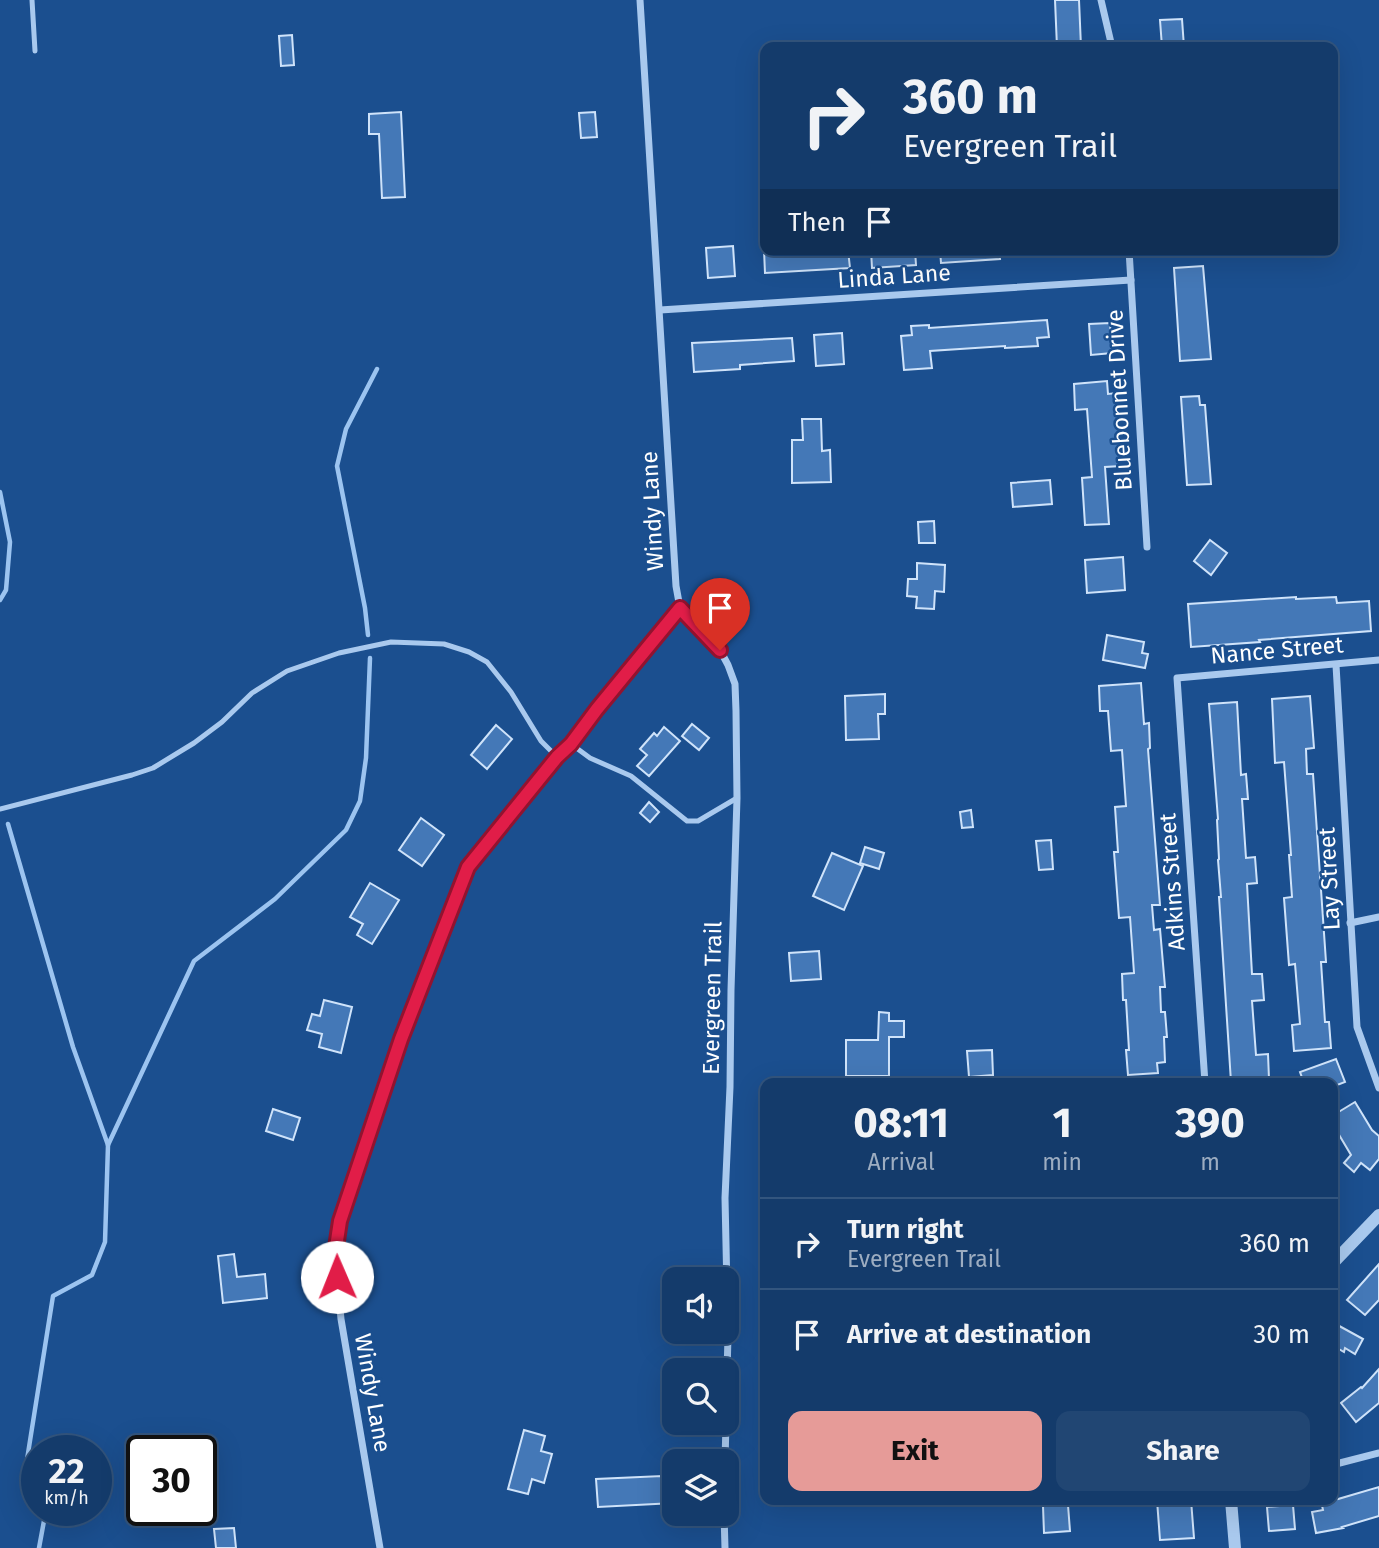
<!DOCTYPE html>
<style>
:root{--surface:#143b6b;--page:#214673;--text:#f1f3f6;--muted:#9dadc1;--line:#33557e;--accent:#e69b98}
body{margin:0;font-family:"Fira Sans",sans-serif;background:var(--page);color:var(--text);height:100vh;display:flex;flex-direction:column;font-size:26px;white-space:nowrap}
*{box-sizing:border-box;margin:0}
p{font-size:23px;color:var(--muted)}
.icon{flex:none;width:38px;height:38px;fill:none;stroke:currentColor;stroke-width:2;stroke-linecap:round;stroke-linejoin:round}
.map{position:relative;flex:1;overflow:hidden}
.sheet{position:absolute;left:760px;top:1078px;width:578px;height:427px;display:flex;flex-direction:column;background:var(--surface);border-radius:14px;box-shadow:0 7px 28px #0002,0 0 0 2px var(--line)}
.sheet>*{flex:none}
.guide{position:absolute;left:760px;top:42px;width:578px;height:214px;border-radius:14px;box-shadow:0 7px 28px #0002,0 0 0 2px var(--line);background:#143b6b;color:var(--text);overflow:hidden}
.buttons{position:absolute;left:662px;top:1267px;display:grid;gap:14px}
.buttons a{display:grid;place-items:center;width:77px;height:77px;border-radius:14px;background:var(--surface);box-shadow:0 7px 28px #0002,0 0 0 2px var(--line);font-size:35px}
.speed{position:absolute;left:21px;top:1435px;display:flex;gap:14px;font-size:35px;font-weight:700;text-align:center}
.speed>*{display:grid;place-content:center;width:91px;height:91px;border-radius:50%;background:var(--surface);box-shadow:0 7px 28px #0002,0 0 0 2px var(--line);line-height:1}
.speed small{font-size:18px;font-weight:400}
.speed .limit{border:4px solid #111;border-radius:10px;background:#fff;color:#111}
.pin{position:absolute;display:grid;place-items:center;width:60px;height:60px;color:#fff;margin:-72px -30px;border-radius:50% 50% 50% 0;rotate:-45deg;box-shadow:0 0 7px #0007}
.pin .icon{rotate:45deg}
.me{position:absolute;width:77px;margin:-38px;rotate:359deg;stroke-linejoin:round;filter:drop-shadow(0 0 5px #0008)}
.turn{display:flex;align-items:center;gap:24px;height:147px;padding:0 28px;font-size:32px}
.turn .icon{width:91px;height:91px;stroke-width:2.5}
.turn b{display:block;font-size:49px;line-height:60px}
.then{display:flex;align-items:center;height:66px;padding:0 28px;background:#0003;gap:14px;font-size:26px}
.eta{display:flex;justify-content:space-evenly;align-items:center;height:119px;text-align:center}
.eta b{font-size:42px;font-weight:700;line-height:49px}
.button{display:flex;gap:14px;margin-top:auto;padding:14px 28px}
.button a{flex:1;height:80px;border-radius:14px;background:var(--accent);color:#111;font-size:28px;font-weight:700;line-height:80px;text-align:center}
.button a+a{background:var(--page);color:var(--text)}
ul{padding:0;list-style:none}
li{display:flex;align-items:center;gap:21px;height:91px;padding:0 28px;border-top:2px solid var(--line)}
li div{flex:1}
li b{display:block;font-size:26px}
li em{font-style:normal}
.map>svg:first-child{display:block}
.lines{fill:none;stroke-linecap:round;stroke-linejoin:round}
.stream{stroke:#9cc4f0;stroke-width:4.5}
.building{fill:#4478b7;stroke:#cfe3fa;stroke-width:2}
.service{stroke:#a9c9ee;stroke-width:5}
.minor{stroke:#a9c9ee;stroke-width:7}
.tertiary{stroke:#a9c9ee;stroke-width:12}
.route-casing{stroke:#92132f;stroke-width:18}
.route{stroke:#e11d48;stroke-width:12}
.labels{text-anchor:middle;stroke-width:5;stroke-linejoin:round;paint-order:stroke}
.street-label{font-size:23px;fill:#fff;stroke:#1b4f8f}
</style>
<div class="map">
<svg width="1379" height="1548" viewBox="0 0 1379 1548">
<rect width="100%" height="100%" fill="#1b4f8f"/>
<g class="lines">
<g class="stream">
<polyline points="0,492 10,542 6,590 0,600"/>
<polyline points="368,635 365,608 337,466 346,429 377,369"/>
<polyline points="8,824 73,1047 108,1145 105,1242 92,1275 53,1296 26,1466 37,1487"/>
<polyline points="108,1145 194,961 275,899 346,830 360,801 366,758 370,658"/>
<polyline points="39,1548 46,1510"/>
</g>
</g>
<g class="building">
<polygon points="1055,0 1079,0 1081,47 1057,47"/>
<polygon points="1182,19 1184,47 1162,47 1160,20"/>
<polygon points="292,35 294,65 281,66 279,36"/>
<polygon points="401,112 405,197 382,198 379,134 369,134 369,114"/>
<polygon points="595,112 597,137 581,138 579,113"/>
<polygon points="733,246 735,276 708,278 706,248"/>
<polygon points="764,250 848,250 850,268 765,273"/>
<polygon points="871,250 915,250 916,265 872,268"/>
<polygon points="940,250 999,250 1000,259 941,263"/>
<polygon points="1203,266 1211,359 1180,361 1174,268"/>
<polygon points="1047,320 1049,337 1037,338 1038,346 1005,348 1005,346 930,351 932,368 904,370 901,336 912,335 911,326 929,325 929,328"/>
<polygon points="1110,323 1112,353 1091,355 1089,324"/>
<polygon points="842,333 844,364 816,366 814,335"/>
<polygon points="792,338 794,361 740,365 740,369 694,372 692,343"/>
<polygon points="1107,381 1108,394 1117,393 1121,466 1105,467 1109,524 1085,525 1082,478 1092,477 1087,409 1075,410 1074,384"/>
<polygon points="1199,396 1200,405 1205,405 1211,484 1187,485 1181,397"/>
<polygon points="802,419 821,419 822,451 830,450 831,482 792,483 792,440 803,440"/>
<polygon points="1050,480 1052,504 1013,507 1011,483"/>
<polygon points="934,521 935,543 919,543 918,522"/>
<polygon points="1210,540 1227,553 1211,575 1194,561"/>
<polygon points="1123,557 1125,590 1087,593 1085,560"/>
<polygon points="917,563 945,565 944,592 935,591 934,609 916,608 917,597 907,596 908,579 917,579"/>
<polygon points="1296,597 1296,599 1336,597 1337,603 1369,601 1371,631 1259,640 1260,642 1191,647 1188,604"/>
<polygon points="1107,635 1144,642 1142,653 1148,654 1145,668 1103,660"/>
<polygon points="1141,683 1144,724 1149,723 1150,748 1148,749 1160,905 1152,905 1154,930 1160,929 1165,987 1160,987 1161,1012 1165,1012 1167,1037 1164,1037 1165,1062 1157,1063 1158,1073 1128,1075 1126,1050 1129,1050 1126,1000 1123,1000 1122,974 1134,973 1130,917 1119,918 1114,852 1118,852 1115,807 1126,806 1122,750 1111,751 1108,711 1100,711 1099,686"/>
<polygon points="885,694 885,714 878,714 879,739 846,740 845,696"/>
<polygon points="1310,696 1314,748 1306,749 1307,774 1313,774 1326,962 1321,962 1325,1022 1329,1022 1331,1048 1294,1051 1292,1025 1300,1024 1295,964 1289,965 1284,898 1292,897 1289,855 1291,855 1284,762 1275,763 1272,699"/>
<polygon points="1237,702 1241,775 1246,774 1248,799 1242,799 1246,858 1255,857 1257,883 1247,884 1252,974 1262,974 1264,1000 1252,1001 1256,1055 1268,1054 1269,1079 1231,1082 1219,897 1221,897 1218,860 1219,859 1217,820 1218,819 1209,704"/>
<polygon points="692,724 709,738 699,750 682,736"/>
<polygon points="496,725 512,739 487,769 471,755"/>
<polygon points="664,727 680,741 649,776 637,766 647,755 640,749 654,733 657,736"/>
<polygon points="649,802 659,812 650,822 640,813"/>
<polygon points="971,810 973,827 962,828 960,812"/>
<polygon points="421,818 444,835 422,866 399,850"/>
<polygon points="1051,840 1053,869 1039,870 1036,841"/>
<polygon points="865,847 884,853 879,869 860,863"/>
<polygon points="832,853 863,866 844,910 813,896"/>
<polygon points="370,883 399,900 372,944 357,935 363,924 350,917"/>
<polygon points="819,951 821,979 791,981 789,953"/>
<polygon points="324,1000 352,1007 341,1053 319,1047 322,1034 307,1030 312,1014 320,1016"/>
<polygon points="879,1012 889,1013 889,1021 904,1021 904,1037 889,1037 889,1076 846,1076 846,1040 878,1040"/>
<polygon points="992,1050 993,1075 969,1077 967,1051"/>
<polygon points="1336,1059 1345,1082 1332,1087 1332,1083 1304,1083 1300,1072"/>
<polygon points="1355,1102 1372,1130 1379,1136 1379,1159 1370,1170 1361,1163 1354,1172 1344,1163 1351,1155 1332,1123 1332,1116"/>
<polygon points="273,1109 300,1118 293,1140 266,1131"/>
<polygon points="234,1254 237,1277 265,1274 267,1298 223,1303 218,1256"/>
<polygon points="1379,1264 1379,1300 1365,1315 1347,1300"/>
<polygon points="1332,1322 1363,1339 1355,1354 1345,1348 1344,1352 1332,1345"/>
<polygon points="1379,1369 1379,1403 1356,1422 1341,1403 1361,1387 1362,1388"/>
<polygon points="524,1430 545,1436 541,1451 552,1454 544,1483 532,1479 528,1494 508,1489"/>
<polygon points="662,1476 662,1478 674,1477 674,1503 598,1507 596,1479"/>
<polygon points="1379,1487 1379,1516 1342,1527 1343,1528 1316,1533 1312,1512 1323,1510 1321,1501 1337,1498 1338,1499"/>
<polygon points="1157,1500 1191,1500 1194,1538 1160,1540"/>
<polygon points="1068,1505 1070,1531 1044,1533 1043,1506"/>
<polygon points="1293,1505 1295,1529 1269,1531 1267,1507"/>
<polygon points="234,1528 236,1548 216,1548 214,1529"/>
</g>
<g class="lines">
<g class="service">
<polyline points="32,0 35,51"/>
<polyline points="571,744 590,758 631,776 687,821 698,821 737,798"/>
<polyline points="0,809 132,775 153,768 194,743 222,722 252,693 287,671 339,653 391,642 444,644 469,652 487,662 511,692 541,741 557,757"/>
</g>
<g class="minor">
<polyline points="1101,0 1112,47"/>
<polyline points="1129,250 1147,547"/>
<polyline points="660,310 1131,280"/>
<polyline points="680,608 720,650 728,665 735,684 736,711 737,798 731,990 730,1087 725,1198 728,1337 726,1407"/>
<polyline points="1336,665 1357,1027 1379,1088"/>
<polyline points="1350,923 1379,917"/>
<polyline points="1205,1083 1177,678 1379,660"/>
<polyline points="725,1461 726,1423"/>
<polyline points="1332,1465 1379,1453"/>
<polyline points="724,1514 725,1548"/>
<polyline points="380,1548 341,1319 335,1254 340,1221 401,1039 468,867 557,757 571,744 597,709 680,608 676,586 640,0"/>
</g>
<g class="tertiary">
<polyline points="1332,1264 1379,1215"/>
<polyline points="1231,1500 1235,1548"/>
</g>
</g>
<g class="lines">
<g class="route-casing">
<polyline id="route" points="337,1277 335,1254 340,1221 401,1039 468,867 557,757 571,744 597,709 680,608 720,650"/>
</g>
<use href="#route" class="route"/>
</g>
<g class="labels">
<g class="street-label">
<text transform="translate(894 276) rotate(-4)" y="8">Linda Lane</text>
<text transform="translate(1119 400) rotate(-93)" y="8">Bluebonnet Drive</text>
<text transform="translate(652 511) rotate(-93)" y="8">Windy Lane</text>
<text transform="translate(1277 650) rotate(-5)" y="8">Nance Street</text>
<text transform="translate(1329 879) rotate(-93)" y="8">Lay Street</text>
<text transform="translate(1172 882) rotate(-94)" y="8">Adkins Street</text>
<text transform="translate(712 998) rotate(-89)" y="8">Evergreen Trail</text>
<text transform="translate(373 1393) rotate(80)" y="8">Windy Lane</text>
</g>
</g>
</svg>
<div class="buttons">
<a><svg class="icon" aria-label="sound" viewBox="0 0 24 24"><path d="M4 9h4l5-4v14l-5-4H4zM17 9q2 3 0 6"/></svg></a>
<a><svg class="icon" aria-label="search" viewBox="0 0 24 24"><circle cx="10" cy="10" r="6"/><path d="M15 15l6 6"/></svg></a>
<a><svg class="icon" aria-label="layers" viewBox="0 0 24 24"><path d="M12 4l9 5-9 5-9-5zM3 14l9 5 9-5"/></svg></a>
</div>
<div class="speed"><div>22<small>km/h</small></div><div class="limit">30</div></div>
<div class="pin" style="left:720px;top:650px;background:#d93025"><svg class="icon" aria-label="arrive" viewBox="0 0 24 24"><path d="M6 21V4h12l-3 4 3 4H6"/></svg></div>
<svg class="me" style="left:337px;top:1277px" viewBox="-20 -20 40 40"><circle r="19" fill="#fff"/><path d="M0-13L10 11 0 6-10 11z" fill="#e11d48"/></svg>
<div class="guide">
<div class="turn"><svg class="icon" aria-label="right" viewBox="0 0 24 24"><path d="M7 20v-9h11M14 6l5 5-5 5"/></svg><div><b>360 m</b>Evergreen Trail</div></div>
<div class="then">Then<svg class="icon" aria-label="arrive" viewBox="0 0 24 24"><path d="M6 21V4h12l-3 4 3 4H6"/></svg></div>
</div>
<section class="sheet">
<div class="eta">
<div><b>08:11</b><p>Arrival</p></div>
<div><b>1</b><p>min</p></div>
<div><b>390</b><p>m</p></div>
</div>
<ul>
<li><svg class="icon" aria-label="right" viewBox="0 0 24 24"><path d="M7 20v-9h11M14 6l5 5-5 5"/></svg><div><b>Turn right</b><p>Evergreen Trail</p></div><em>360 m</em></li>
<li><svg class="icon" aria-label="arrive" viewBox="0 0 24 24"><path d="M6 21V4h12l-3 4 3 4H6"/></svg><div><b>Arrive at destination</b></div><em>30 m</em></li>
</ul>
<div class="button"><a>Exit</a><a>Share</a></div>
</section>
</div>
